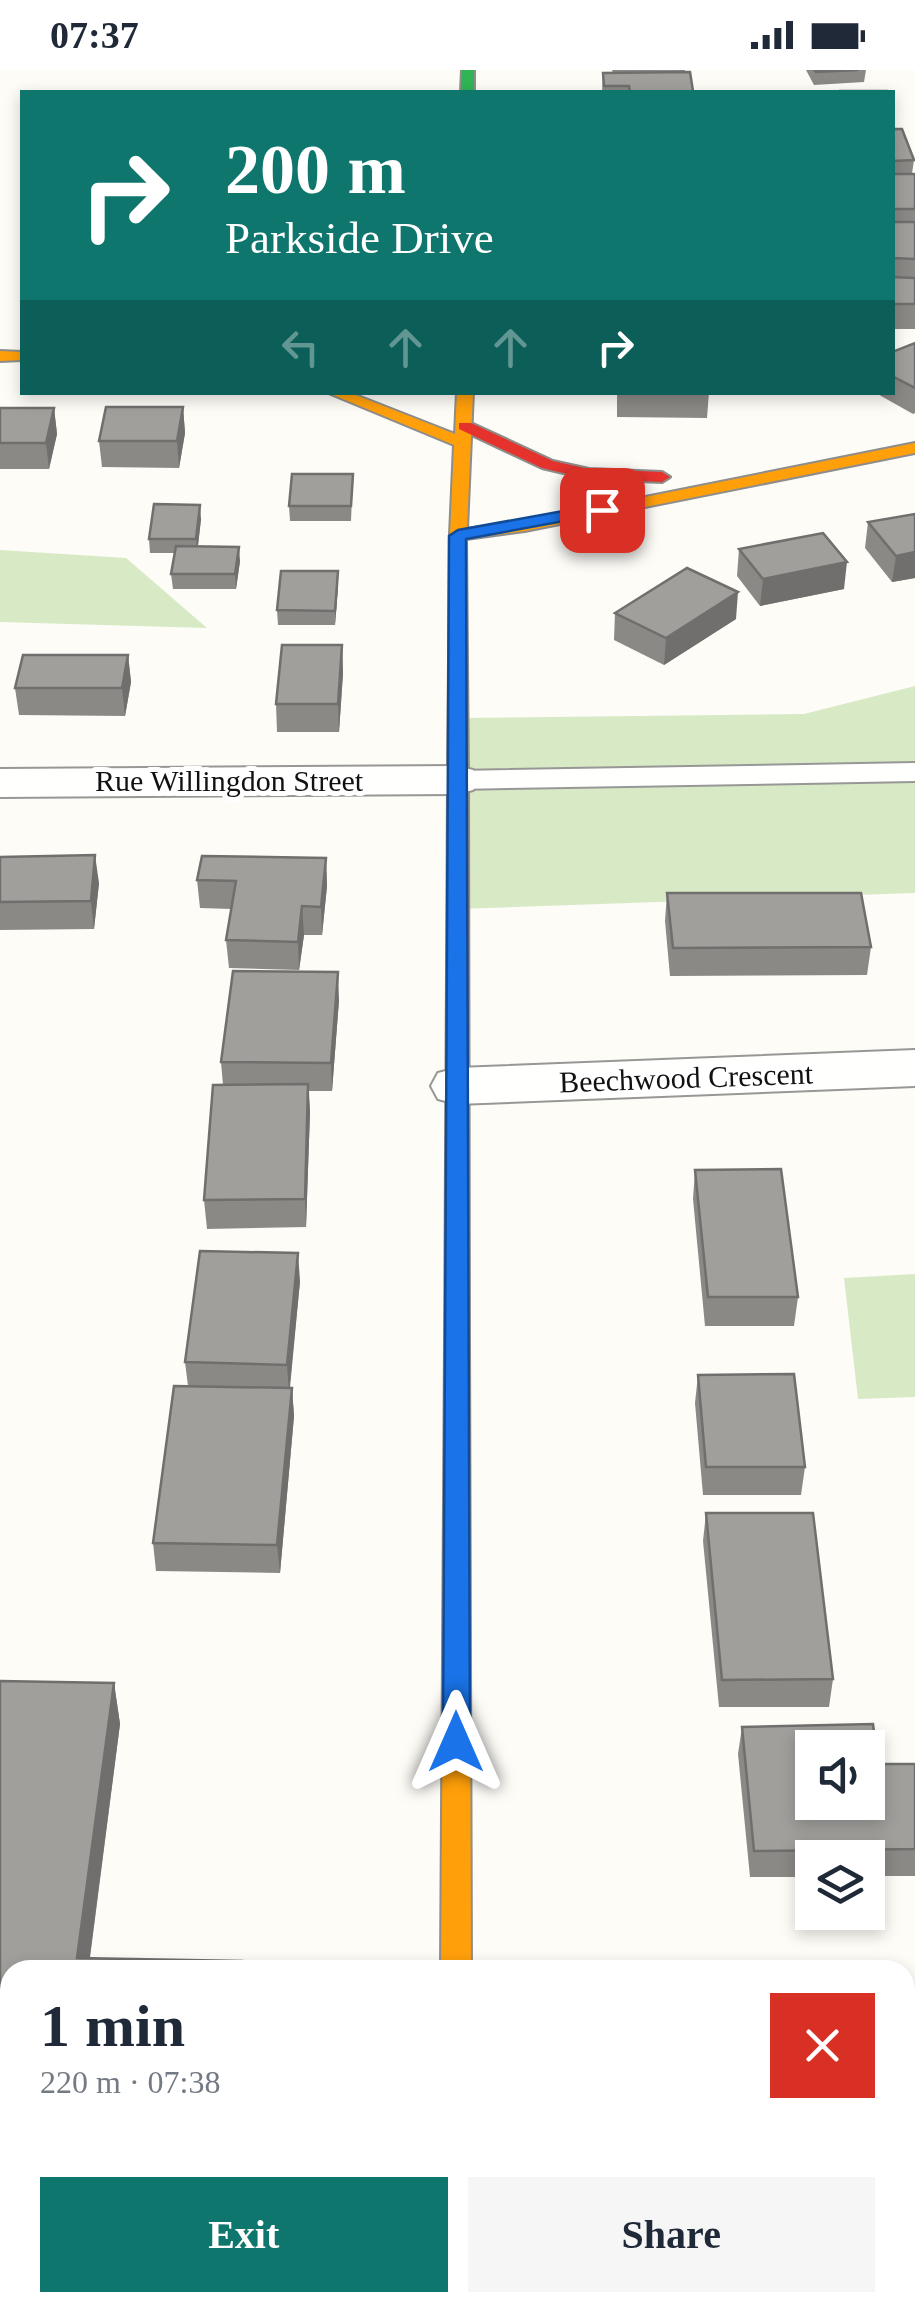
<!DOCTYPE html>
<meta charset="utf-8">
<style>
:root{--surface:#fff;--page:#f6f6f7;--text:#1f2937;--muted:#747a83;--accent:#0f766e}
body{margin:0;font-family:"Times New Roman",serif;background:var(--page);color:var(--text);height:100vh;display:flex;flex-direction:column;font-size:38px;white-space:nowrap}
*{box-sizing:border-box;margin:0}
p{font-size:32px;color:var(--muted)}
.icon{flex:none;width:55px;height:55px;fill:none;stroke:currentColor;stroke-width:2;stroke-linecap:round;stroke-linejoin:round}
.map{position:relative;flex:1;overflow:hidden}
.side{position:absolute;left:0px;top:1890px;width:915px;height:352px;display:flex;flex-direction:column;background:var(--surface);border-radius:30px 30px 0 0;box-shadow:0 5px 15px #0003}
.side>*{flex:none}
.hud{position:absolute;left:20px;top:20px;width:875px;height:305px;border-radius:0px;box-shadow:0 5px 15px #0003;background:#0f766e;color:#fff;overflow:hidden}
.tools{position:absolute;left:795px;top:1660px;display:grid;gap:20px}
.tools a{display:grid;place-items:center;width:90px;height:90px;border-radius:0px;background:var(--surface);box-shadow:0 5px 15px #0003;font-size:50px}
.pin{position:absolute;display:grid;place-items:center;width:85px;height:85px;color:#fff;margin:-42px;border-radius:20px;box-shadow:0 5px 15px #0006}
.me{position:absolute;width:110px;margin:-55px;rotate:0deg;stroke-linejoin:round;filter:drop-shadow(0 0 8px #0008)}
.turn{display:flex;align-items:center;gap:35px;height:210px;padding:0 40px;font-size:45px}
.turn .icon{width:130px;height:130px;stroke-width:2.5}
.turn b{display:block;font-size:70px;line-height:85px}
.lanes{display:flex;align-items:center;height:95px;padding:0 40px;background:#0003;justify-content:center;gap:50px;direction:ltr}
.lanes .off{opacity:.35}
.round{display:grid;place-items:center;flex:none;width:105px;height:105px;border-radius:0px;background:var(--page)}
.summary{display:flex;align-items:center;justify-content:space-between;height:170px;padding:0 40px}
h1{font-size:60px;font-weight:600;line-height:75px}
.button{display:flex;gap:20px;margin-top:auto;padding:20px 40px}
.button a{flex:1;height:115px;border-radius:0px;background:var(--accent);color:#fff;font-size:40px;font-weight:600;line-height:115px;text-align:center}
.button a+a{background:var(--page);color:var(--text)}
.status{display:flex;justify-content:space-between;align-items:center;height:70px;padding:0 50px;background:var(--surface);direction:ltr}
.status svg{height:28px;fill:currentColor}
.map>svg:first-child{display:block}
.forest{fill:#d8eac5}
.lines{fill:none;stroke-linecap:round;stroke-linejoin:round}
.lane-casing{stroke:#979795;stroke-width:4}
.street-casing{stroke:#979795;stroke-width:4}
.fast-casing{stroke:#8e8d8b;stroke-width:4}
.slow-casing{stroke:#8e8d8b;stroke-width:4}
.jam-casing{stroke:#8e8d8b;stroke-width:4}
.lane{fill:#fffffe;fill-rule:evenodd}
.street{fill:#fffffe;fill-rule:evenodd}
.fast{fill:#30b455;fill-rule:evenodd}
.slow{fill:#ff9f0a;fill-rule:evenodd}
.jam{fill:#e5322d;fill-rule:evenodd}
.wall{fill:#8a8986}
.shaded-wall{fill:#716f6d}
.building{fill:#a19f9c;stroke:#716f6d;stroke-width:2.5;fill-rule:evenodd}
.route{fill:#1a73e8;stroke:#114b97;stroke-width:2.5}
.labels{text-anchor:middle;stroke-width:10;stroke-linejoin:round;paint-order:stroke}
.street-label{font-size:30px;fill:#111;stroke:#fff}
</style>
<div class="status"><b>07:37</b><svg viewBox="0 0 49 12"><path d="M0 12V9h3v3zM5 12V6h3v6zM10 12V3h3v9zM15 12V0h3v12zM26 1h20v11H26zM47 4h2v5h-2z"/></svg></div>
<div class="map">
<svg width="915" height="2241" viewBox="0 0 915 2241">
<rect width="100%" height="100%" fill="#fdfcf7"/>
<g class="forest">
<polygon points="0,480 126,488 207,558 0,552"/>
<polygon points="915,616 915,823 457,839 458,648 804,644"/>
<polygon points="915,1204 915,1327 858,1329 844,1208"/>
</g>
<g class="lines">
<g class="lane-casing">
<polygon id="lane" points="915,693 915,711 457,719 447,716 442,710 447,704 457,701"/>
</g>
<g class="street-casing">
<g id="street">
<polygon points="457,696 473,700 480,710 473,720 457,724 0,727 0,699"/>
<polygon points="915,980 915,1016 457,1034 438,1029 431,1016 438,1003 457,998"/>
</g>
</g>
<g class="fast-casing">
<polygon id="fast" points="462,0 474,0 474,22 461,22"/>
</g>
<g class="slow-casing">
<g id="slow">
<polygon points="0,281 22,282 22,290 0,291"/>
<polygon points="326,322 348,322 455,364 457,322 473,322 467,459 525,451 915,373 915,383 525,461 466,469 468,716 458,722 448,716 450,465 454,375"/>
<polygon points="457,1266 465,1269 469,1275 471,1900 441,1900 445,1275 449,1269"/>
<rect x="439" y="2232" width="32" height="9"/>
</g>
</g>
<g class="jam-casing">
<g id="jam">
<polygon points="459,353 471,353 553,391 589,399 662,402 670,407 662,412 589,409 542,398 459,359"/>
<polygon points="458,710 468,716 469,1275 465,1281 449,1281 445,1275 448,716"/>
</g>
</g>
<use href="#lane" class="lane"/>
<use href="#street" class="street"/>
<use href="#fast" class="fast"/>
<use href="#slow" class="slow"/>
<use href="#jam" class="jam"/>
</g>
<g class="wall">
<polygon points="612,0 685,0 685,2 690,2 693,22 602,22 603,3 613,3"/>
<polygon points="806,0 866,0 864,12 814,15"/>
<polygon points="892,41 895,50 894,59 914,90 912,104 915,104 915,259 892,259"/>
<polygon points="915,273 915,343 913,344 874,322 892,322 892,282"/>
<polygon points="617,322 709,322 707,348 617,347"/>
<polygon points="183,337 185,363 179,398 102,397 99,371"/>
<polygon points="0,338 54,338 57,364 49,399 0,399"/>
<polygon points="353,404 351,451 290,451 289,436"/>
<polygon points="915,444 915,508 892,512 865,478 868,452"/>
<polygon points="201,449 198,476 240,491 236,519 173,519 171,504 175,483 150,483 149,469"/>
<polygon points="739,479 844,519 760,536 737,506"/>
<polygon points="338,516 335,555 278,555 277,540"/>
<polygon points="615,543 736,549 664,595 614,570"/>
<polygon points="342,575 343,603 339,662 277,662 276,634"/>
<polygon points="128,585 131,612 125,646 19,645 15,618"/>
<polygon points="0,787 99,813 94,859 0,860"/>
<polygon points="326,788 327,816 322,865 304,865 299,900 229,898 226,870 231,839 200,838 197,810"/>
<polygon points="667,823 871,877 867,905 670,906 665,851"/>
<polygon points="339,930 332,1021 309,1021 310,1042 306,1157 207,1159 204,1130 223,1015 221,992"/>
<polygon points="695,1100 798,1227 794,1256 705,1256 693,1129"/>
<polygon points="300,1211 290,1318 292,1318 294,1346 280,1503 156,1501 153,1473 188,1316 185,1292"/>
<polygon points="698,1305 805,1397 801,1425 703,1425 695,1333"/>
<polygon points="706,1443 833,1609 829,1637 719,1637 703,1471"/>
<polygon points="0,1611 114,1613 120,1654 90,1888 242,1891 243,1900 10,1900 10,2215 0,2215"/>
<polygon points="742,1657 878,1694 915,1694 915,1806 868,1806 868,1788 812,1788 812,1807 750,1807 738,1684"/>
</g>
<g class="shaded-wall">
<polygon points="183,337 185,363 179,398 177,371"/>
<polygon points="54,338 57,364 49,399 46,373"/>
<polygon points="200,435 201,449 197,483 196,469"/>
<polygon points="239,477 240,491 236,519 235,504"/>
<polygon points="915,482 915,508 892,512 896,486"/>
<polygon points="847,492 844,519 760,536 763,509"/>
<polygon points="338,501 338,516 335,555 335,541"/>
<polygon points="738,522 736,549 664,595 666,568"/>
<polygon points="342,575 343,603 339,662 338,634"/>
<polygon points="128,585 131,612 125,646 122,618"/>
<polygon points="95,785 99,813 94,859 91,831"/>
<polygon points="326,788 327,816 322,865 321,837"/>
<polygon points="302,836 304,865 299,900 298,872"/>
<polygon points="338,902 339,930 332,1021 331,993"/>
<polygon points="308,1014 310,1042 306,1157 305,1129"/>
<polygon points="298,1183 300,1211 289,1323 287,1295"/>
<polygon points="292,1318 294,1346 280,1503 277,1475"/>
<polygon points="114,1613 120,1654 88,1900 77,1888"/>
</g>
<g class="building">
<polygon points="814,0 858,0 816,2"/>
<polygon points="690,2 693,21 630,22 629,16 604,16 603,3"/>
<polygon points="842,21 887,21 887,22 843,22"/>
<polygon points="892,59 902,59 914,90 892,91"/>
<rect x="892" y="104" width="23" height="35"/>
<polygon points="892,152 915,152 915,189 892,188"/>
<polygon points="892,207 915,208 915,234 892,234"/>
<polygon points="915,273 915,318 892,306 892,282"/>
<polygon points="106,337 183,337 177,371 99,371"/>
<polygon points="0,338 54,338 46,373 0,373"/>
<polygon points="292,404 353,404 351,436 289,436"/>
<polygon points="154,434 200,435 196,469 149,469"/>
<polygon points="915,444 915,482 896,486 868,452"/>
<polygon points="823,463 847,492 763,509 739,479"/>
<polygon points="176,476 239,477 235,504 171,504"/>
<polygon points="687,498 738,522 666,568 615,543"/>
<polygon points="281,501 338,501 335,541 277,540"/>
<polygon points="282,575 342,575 338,634 276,634"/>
<polygon points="23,585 128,585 122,618 15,618"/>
<polygon points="95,785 91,831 0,832 0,787"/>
<polygon points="202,786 326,788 321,837 302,836 298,872 226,870 236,811 197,810"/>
<polygon points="667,823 861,823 871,877 673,878"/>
<polygon points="233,901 338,902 331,993 221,992"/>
<polygon points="308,1014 305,1129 204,1130 213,1015"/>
<polygon points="781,1099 798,1227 708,1227 695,1100"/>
<polygon points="200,1181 298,1183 287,1295 185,1292"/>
<polygon points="794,1304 805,1397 706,1397 698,1305"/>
<polygon points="174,1316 292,1318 277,1475 153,1473"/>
<polygon points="706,1443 813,1443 833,1609 722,1610"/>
<polygon points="0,1611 114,1613 77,1888 242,1891 241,1900 10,1900 10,2179 0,2179"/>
<path d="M873 1654 878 1694H915V1779L754 1781 742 1657ZM812 1678H868V1732H812Z"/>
<polygon points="905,2226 912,2226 914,2241 783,2241 782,2232 905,2232"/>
</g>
<polygon class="route" points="602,434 608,436 608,443 466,469 470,1672 466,1681 456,1684 447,1681 443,1672 449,466 458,460"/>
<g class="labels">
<g class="street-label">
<text x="229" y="721">Rue Willingdon Street</text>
<text transform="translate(686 1008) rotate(-2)" y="10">Beechwood Crescent</text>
</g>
</g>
</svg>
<div class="tools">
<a><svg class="icon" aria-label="sound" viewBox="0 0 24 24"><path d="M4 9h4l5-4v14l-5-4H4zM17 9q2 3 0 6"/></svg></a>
<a><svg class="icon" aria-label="layers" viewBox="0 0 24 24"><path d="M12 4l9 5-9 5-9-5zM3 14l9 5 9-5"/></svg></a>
</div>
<div class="pin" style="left:602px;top:440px;background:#d93025"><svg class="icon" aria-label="arrive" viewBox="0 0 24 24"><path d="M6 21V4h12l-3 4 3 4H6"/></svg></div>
<svg class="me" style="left:456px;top:1672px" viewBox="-20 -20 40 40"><path d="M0-17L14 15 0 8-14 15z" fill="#1a73e8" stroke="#fff" stroke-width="4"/></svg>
<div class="hud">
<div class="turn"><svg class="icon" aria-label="right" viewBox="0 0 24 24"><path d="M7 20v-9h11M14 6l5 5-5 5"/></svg><div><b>200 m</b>Parkside Drive</div></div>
<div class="lanes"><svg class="icon off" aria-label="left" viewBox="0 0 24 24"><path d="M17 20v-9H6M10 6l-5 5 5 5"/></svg><svg class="icon off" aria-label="ahead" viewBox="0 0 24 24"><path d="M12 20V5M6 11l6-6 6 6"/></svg><svg class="icon off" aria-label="ahead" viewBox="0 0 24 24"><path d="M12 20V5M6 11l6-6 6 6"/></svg><svg class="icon" aria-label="right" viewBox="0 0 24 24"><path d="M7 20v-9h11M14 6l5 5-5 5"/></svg></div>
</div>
<section class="side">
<div class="summary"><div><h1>1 min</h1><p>220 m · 07:38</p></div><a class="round" style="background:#d93025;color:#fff"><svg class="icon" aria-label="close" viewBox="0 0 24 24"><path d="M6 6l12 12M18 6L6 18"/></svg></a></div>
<div class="button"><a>Exit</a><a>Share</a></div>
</section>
</div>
